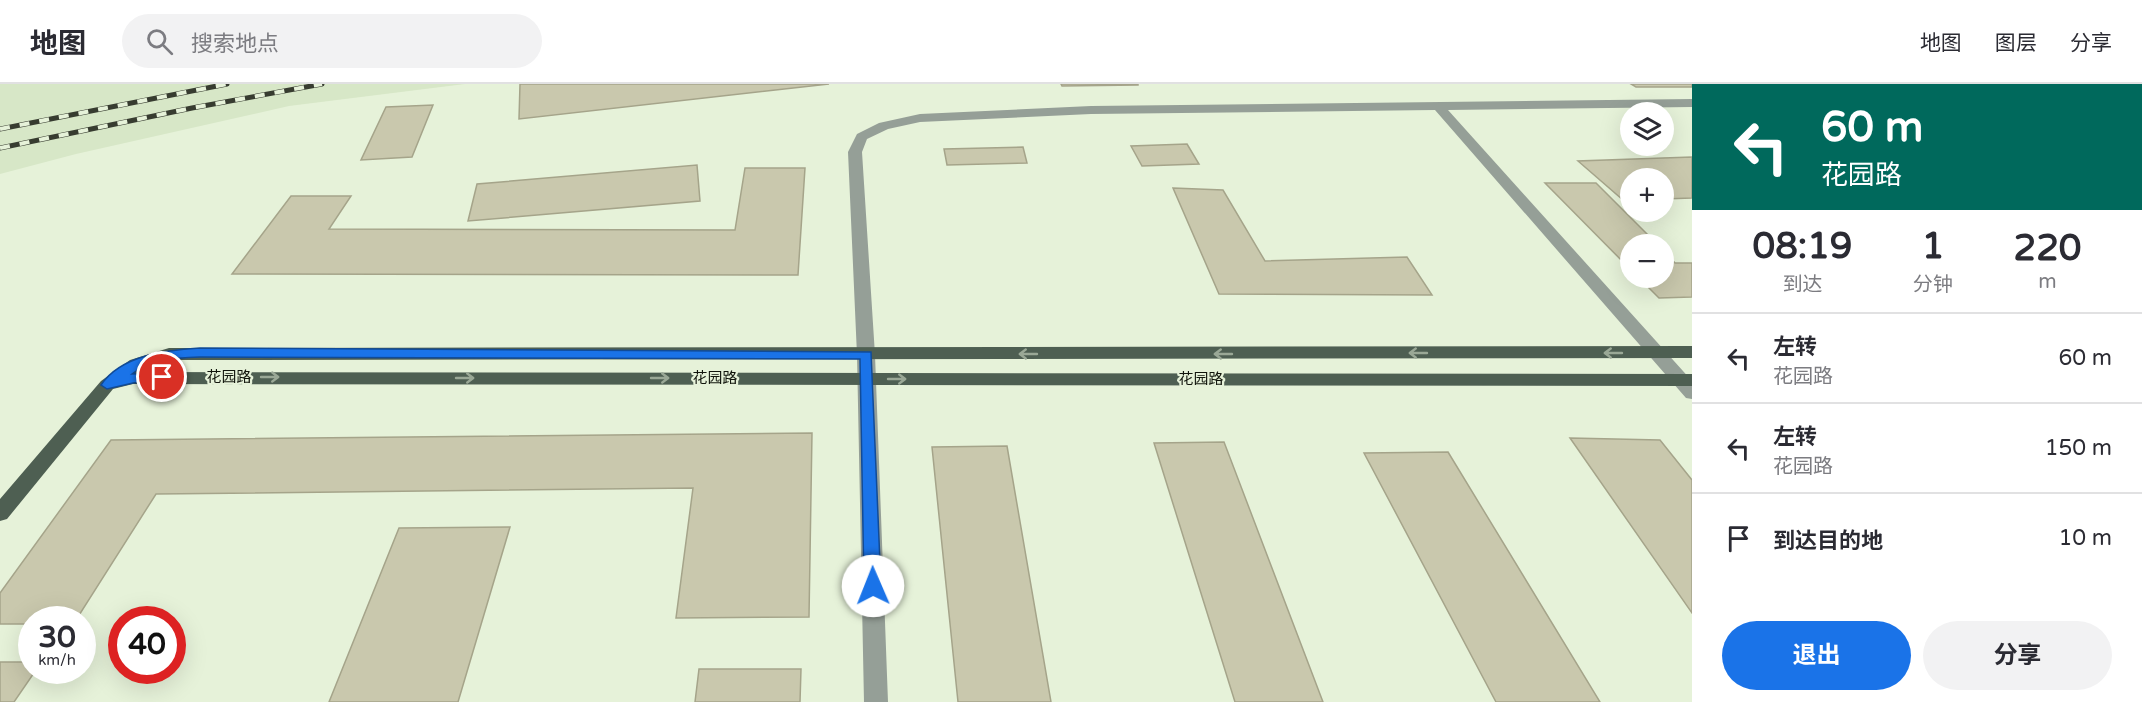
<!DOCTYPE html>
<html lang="zh">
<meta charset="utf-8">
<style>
:root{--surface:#fff;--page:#f2f2f3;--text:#2b2b33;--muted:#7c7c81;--line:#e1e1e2;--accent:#1a73e8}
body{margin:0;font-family:"Varela Round","Noto Sans SC",sans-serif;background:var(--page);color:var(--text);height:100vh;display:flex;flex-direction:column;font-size:22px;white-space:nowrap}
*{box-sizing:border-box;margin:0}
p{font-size:20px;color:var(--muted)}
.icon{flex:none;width:33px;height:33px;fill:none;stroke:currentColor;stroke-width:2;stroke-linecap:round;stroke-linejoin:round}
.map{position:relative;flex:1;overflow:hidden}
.panel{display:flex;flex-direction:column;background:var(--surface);width:450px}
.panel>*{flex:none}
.hud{background:#00695c;color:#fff;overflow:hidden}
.fabs{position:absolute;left:1620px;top:18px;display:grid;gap:12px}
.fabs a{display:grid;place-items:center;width:54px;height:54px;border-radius:50%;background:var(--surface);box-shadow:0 6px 24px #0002;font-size:30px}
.speed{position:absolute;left:18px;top:522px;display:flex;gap:12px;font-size:30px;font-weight:700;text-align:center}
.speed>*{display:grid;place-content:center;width:78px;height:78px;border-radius:50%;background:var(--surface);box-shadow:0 6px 24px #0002;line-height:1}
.speed small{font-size:15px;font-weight:400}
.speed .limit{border:9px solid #d22;background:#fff;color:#111}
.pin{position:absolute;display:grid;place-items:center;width:51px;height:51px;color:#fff;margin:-26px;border:3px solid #fff;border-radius:50%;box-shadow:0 2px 6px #0007}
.me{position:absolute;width:66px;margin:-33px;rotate:359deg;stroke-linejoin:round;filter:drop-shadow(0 0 4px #0008)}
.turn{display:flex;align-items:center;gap:21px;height:126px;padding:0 30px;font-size:27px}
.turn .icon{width:78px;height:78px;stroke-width:2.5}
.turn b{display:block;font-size:42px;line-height:51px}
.eta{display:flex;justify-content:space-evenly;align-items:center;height:102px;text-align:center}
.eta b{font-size:36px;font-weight:700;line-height:42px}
.cta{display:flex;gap:12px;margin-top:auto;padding:12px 30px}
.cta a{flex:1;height:69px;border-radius:36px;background:var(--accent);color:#fff;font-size:24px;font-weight:700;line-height:69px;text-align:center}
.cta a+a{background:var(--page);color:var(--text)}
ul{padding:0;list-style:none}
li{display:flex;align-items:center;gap:18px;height:90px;padding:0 30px;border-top:2px solid var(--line)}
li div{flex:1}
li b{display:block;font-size:22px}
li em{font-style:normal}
header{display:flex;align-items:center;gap:36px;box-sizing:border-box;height:84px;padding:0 30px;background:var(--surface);border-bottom:2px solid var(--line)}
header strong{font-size:28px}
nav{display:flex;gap:33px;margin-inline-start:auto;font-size:21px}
.search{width:420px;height:54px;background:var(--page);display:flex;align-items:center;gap:15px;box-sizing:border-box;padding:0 21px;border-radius:33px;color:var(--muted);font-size:22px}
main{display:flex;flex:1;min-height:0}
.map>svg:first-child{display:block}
.built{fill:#d7e7c7}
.building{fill:#c9c8ad;stroke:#a5a48a;stroke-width:1.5}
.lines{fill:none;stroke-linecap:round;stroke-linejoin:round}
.minor{fill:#959f97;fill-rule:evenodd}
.major{fill:#4e5f52;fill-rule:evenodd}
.rail-casing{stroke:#373c30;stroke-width:5}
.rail{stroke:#e6f2d9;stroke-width:4;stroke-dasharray:10;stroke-linecap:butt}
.oneway{stroke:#9aa896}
.route{fill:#1a73e8;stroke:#114b97;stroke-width:1.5}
.labels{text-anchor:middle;stroke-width:4.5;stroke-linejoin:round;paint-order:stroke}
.street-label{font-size:15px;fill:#11150c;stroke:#e6f2d9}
</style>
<header>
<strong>地图</strong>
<div class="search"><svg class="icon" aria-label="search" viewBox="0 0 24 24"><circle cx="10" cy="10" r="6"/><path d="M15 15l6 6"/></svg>搜索地点</div>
<nav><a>地图</a><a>图层</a><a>分享</a></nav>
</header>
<main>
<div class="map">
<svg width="1692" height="618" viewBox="0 0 1692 618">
<rect width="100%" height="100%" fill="#e6f2d9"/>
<polygon class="built" points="0,0 465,0 289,22 76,70 0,90"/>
<g class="building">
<polygon points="520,0 829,0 519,35"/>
<polygon points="1061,0 1138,0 1138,1 1062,2"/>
<polygon points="1631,0 1692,0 1692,3 1636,3"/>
<polygon points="433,21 412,73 361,76 386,23"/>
<polygon points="1187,60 1199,80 1142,82 1131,62"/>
<polygon points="1023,63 1027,79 947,81 944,65"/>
<polygon points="1692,73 1692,114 1664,115 1664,94 1630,94 1630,116 1623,116 1578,77"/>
<polygon points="697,81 700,117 468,137 477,100"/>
<polygon points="745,84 805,84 798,191 232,190 291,112 351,112 329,145 735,146"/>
<polygon points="1545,99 1596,99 1657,160 1630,160 1630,185"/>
<polygon points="1173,104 1223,106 1265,177 1407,173 1432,211 1219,210"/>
<polygon points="1664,167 1675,179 1692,179 1692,213 1659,214 1639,194 1664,194"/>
<polygon points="812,349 809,533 676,534 693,404 156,410 76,536 32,536 32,540 0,540 0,509 111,356"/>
<polygon points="1570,354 1660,356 1692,396 1692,529"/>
<polygon points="1224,358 1323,618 1235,618 1154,359"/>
<polygon points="1007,362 1051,618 958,618 932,363"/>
<polygon points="1448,368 1600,618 1496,618 1364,369"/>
<polygon points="510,443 458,618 329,618 399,444"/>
<polygon points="0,578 32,578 32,586 36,586 14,618 0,618"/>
<polygon points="699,585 801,585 800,618 695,618"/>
</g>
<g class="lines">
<polygon class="minor" points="1692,15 1692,23 1448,26 1692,297 1692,315 1686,314 1435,26 1091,30 920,38 888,45 867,55 862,68 875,271 888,618 864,618 857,271 848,68 857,50 879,39 920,30 1091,22"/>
<polygon class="major" points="1692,262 1692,274 170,276 137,288 1692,290 1692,302 133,300 113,305 7,435 0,437 0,415 101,297 130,276 169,264"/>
<g class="rail-casing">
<g id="rail">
<polyline points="0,45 227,0"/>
<polyline points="0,64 192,24 322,0"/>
</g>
</g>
<use href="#rail" class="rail"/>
</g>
<defs><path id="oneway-shaft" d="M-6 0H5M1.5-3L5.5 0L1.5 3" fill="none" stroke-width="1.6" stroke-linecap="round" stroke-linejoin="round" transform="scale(1.5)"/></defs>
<g class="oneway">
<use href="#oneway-shaft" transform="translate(1418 269) rotate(180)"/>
<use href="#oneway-shaft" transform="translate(1613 269) rotate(180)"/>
<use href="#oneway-shaft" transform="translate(1028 270) rotate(180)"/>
<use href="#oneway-shaft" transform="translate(1223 270) rotate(180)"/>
<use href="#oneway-shaft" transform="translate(270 293)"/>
<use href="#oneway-shaft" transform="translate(465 294)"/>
<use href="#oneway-shaft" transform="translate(660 294)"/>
<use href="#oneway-shaft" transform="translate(897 295)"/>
</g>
<path class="route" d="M200 264 871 268 881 502 879 507 873 510 867 507 864 502 860 275 200 273C176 274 151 275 132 290L167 289 169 293 167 296 133 299 107 305 101 301C121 271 167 266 200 264Z"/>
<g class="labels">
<g class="street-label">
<text x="229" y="298">花园路</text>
<text x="715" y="299">花园路</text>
<text x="1201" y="300">花园路</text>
</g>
</g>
</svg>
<div class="fabs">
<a><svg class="icon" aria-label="layers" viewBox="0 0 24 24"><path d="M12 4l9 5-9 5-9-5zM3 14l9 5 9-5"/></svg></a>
<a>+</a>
<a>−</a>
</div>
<div class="speed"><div>30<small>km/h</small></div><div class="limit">40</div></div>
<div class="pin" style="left:162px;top:293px;background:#d93025"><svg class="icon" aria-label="arrive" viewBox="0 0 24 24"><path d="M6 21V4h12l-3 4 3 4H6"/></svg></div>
<svg class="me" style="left:873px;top:502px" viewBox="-20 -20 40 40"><circle r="19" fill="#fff"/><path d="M0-13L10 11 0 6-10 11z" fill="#1a73e8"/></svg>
</div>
<section class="panel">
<div class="hud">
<div class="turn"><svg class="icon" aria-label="left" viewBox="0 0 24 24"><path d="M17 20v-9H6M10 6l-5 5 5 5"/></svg><div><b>60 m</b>花园路</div></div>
</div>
<div class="eta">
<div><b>08:19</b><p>到达</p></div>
<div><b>1</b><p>分钟</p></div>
<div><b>220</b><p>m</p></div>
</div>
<ul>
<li><svg class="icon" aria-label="left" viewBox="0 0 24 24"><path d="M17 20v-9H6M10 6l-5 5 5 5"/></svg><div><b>左转</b><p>花园路</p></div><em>60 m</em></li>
<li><svg class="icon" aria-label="left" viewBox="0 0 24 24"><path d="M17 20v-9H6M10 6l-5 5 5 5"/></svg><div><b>左转</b><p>花园路</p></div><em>150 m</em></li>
<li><svg class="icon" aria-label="arrive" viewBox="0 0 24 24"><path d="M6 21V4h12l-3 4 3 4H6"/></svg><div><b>到达目的地</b></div><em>10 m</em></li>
</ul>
<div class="cta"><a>退出</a><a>分享</a></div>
</section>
</main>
